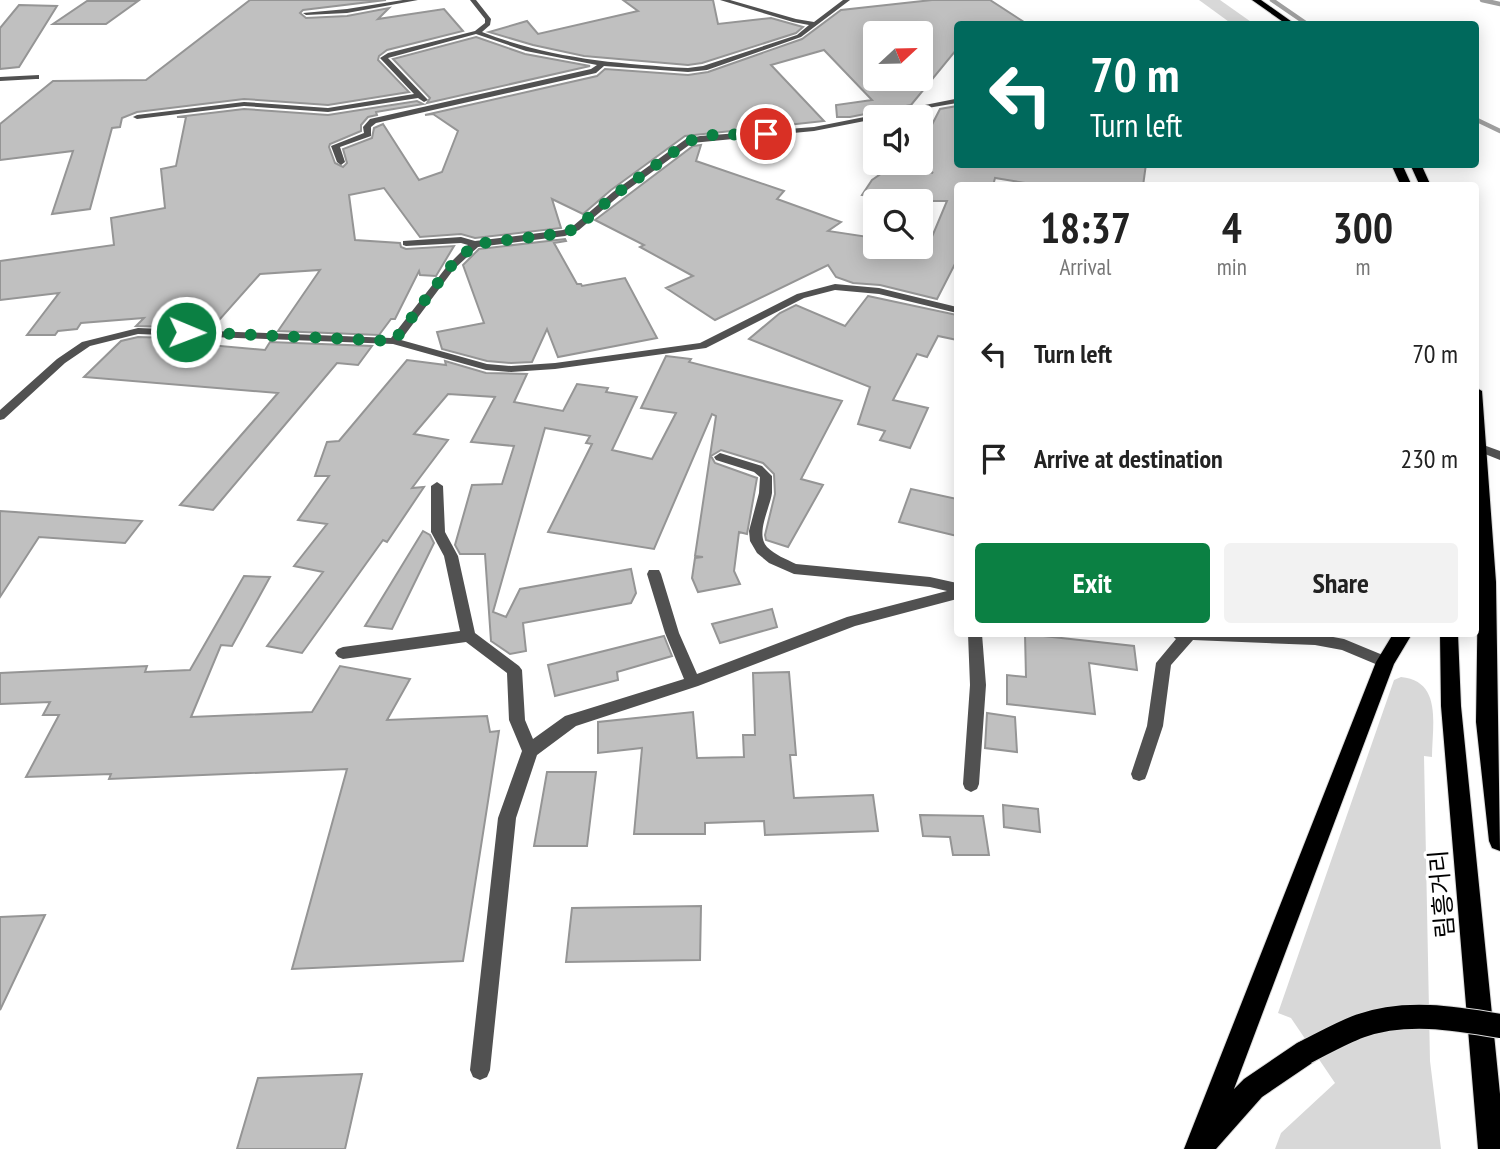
<!DOCTYPE html>
<meta charset="utf-8">
<style>
:root{--surface:#fff;--page:#f2f2f2;--text:#222;--muted:#767676;--accent:#0b8043}
body{margin:0;font-family:"PT Sans Narrow","Noto Sans KR",sans-serif;background:var(--page);color:var(--text);height:100vh;display:flex;flex-direction:column;font-size:26px;white-space:nowrap}
*{box-sizing:border-box;margin:0}
p{font-size:23px;color:var(--muted)}
.icon{flex:none;width:38px;height:38px;fill:none;stroke:currentColor;stroke-width:2;stroke-linecap:round;stroke-linejoin:round}
.map{position:relative;flex:1;overflow:hidden}
.side{position:absolute;left:954px;top:182px;width:525px;height:455px;display:flex;flex-direction:column;background:var(--surface);border-radius:7px;box-shadow:0 4px 18px #0003}
.side>*{flex:none}
.top-card{position:absolute;left:954px;top:21px;width:525px;height:147px;border-radius:7px;box-shadow:0 4px 18px #0003;background:#00695c;color:#fff;overflow:hidden}
.needle{width:46px;rotate:68deg}
.fabs{position:absolute;left:863px;top:21px;display:grid;gap:14px}
.fabs a{display:grid;place-items:center;width:70px;height:70px;border-radius:7px;background:var(--surface);box-shadow:0 4px 18px #0003;font-size:35px}
.pin{position:absolute;display:grid;place-items:center;width:60px;height:60px;color:#fff;margin:-30px;border:4px solid #fff;border-radius:50%;box-shadow:0 2px 7px #0007}
.me{position:absolute;width:77px;margin:-38px;rotate:91deg;stroke-linejoin:round;filter:drop-shadow(0 0 5px #0008)}
.turn{display:flex;align-items:center;gap:24px;height:147px;padding:0 21px;font-size:32px}
.turn .icon{width:91px;height:91px;stroke-width:2.5}
.turn b{display:block;font-size:49px;line-height:60px}
.eta{display:flex;justify-content:space-evenly;align-items:center;height:119px;text-align:center}
.eta b{font-size:42px;font-weight:700;line-height:49px}
.action{display:flex;gap:14px;margin-top:auto;padding:14px 21px}
.action a{flex:1;height:80px;border-radius:7px;background:var(--accent);color:#fff;font-size:28px;font-weight:700;line-height:80px;text-align:center}
.action a+a{background:var(--page);color:var(--text)}
ul{padding:0;list-style:none}
li{display:flex;align-items:center;gap:21px;height:105px;padding:0 21px}
li div{flex:1}
li b{display:block;font-size:26px}
li em{font-style:normal}
.map>svg:first-child{display:block}
.green{fill:#d8d8d8}
.lines{fill:none;stroke-linecap:round;stroke-linejoin:round}
.stream{stroke:#9f9f9f;stroke-width:4.5}
.building{fill:#c0c0c0;stroke:#959595;stroke-width:2;fill-rule:evenodd}
.primary-casing{stroke:#dbdbdb;stroke-width:2}
.street{fill:#515151;fill-rule:evenodd}
.primary{fill:#000;fill-rule:evenodd}
.primary-bridge-casing{stroke:#dbdbdb;stroke-width:26;stroke-linecap:butt}
.primary-bridge{stroke:#000;stroke-width:24}
.route{stroke:#0b8043;stroke-width:12;stroke-dasharray:0 21.6}
.labels{text-anchor:middle;stroke-width:6;stroke-linejoin:round;paint-order:stroke}
.near-street-label{font-size:24px;fill:#000;stroke:#fff}
</style>
<div class="map">
<svg width="1500" height="1149" viewBox="0 0 1500 1149">
<rect width="100%" height="100%" fill="#fff"/>
<g class="green">
<polygon points="1199,0 1220,0 1254,24 1232,24"/>
<path d="M1401 677C1443 681 1432 726 1432 757L1424 756 1430 1061 1441 1149H1275L1281 1133 1335 1083 1291 1018 1278 1013 1394 680Z"/>
</g>
<g class="lines">
<g class="stream">
<polyline points="1272,0 1307,24"/>
<polyline points="1482,0 1500,4"/>
<polyline points="1475,119 1500,131"/>
</g>
</g>
<g class="building">
<polygon points="250,0 386,0 303,10 300,13 306,18 347,16 389,8 378,19 444,9 463,31 387,50 379,56 378,60 409,92 328,105 244,99 137,112 122,118 120,127 112,128 90,209 52,214 73,151 0,160 0,124 53,81 146,80"/>
<polygon points="623,0 713,0 718,24 771,18 803,27 796,33 702,63 688,65 584,56 533,45 489,32 527,21 538,34 638,11"/>
<path d="M932 0H990L1027 24H957V49L911 105 850 117H837L836 105 872 100 824 50 771 65 824 121 685 136 611 190 583 214 552 199 561 228 475 238 461 234 420 237 384 188 349 195 355 240 400 243 401 247 406 249 454 246 436 276 420 275 419 271 395 319H391L379 335 278 331 320 270 260 274 212 328 136 326 144 318 81 323 77 329 58 331 55 335H27L59 293 0 300V261L114 245 111 218 165 208 161 169 176 166 186 117H177L244 109 328 115 417 101 423 104 376 112 377 115 368 117 361 125V131L330 144 329 147 335 163 343 167 347 163 343 149 372 138 374 128 383 124 419 180 442 172 458 131 433 114 425 115 597 76 605 69 688 75 708 72 802 39 841 10ZM875 33H920V79H875Z"/>
<polygon points="87,1 138,1 106,24 53,24"/>
<polygon points="19,5 57,6 19,67 0,69 0,28"/>
<polygon points="476,37 525,54 590,66 427,103 430,98 393,59"/>
<polygon points="957,106 957,164 1146,164 1143,186 1043,186 995,178 993,186 957,186 957,260 937,299 880,285 853,283 836,277 828,265 715,320 666,288 693,276 640,247 644,245 595,220 693,146 701,145 696,161 784,191 777,199 841,222 828,231 875,238 875,247 920,247 921,243 929,244 947,201 903,201 862,195 872,180 885,171 908,174 911,168 933,173 920,162 920,148 940,109"/>
<polygon points="565,239 566,241 554,243 577,284 581,284 582,286 625,278 657,338 558,357 547,329 532,362 511,363 487,361 442,349 437,332 484,323 463,265 479,249"/>
<polygon points="868,296 957,315 957,340 938,336 927,357 917,354 893,400 928,408 910,448 880,440 885,431 858,424 870,387 749,339 780,313 796,305 845,326"/>
<polygon points="138,337 203,339 198,344 265,350 270,342 372,346 358,365 337,363 213,510 180,505 278,393 84,377 121,341"/>
<polygon points="666,356 691,359 689,362 842,401 801,479 823,485 788,547 766,540 765,535 775,494 774,474 763,463 721,450 711,456 715,463 757,478 747,534 739,532 734,571 740,584 698,592 692,578 695,558 703,557 695,556 716,416 712,414 654,549 548,532 592,444 586,443 590,436 545,428 493,612 506,617 520,589 631,569 636,593 631,603 523,623 526,651 510,654 491,641 485,554 460,554 455,545 472,485 502,484 514,446 471,442 495,397 448,394 414,434 448,440 412,488 424,487 387,542 383,540 302,653 267,646 323,572 294,566 327,524 298,520 329,476 315,476 327,442 339,441 407,360 446,365 445,361 486,373 527,374 514,402 563,411 577,384 608,388 606,392 637,397 612,450 652,459 676,413 641,408"/>
<polygon points="911,489 957,499 957,536 899,522"/>
<polygon points="0,511 15,512 142,521 125,543 39,537 0,597"/>
<polygon points="423,531 430,535 434,543 392,629 365,626"/>
<polygon points="244,576 270,577 232,646 221,645 191,717 312,712 340,666 410,679 387,720 487,716 490,732 499,731 463,961 292,969 347,769 109,779 111,774 26,777 59,715 43,715 50,702 0,704 0,673 147,666 145,672 190,670"/>
<polygon points="772,609 777,627 720,643 712,624"/>
<polygon points="1025,634 1134,646 1137,670 1089,663 1095,714 1007,704 1007,675 1026,677"/>
<polygon points="664,636 672,656 617,672 618,680 555,696 548,665"/>
<polygon points="789,672 796,755 790,755 794,798 873,795 878,831 765,835 764,821 705,823 705,834 634,834 642,748 598,753 598,722 693,712 697,758 744,757 743,735 755,735 753,673"/>
<polygon points="987,713 1015,717 1017,752 985,748"/>
<polygon points="547,772 596,772 587,846 534,846"/>
<polygon points="1003,805 1038,809 1040,832 1004,827"/>
<polygon points="920,815 983,816 989,855 953,855 950,837 923,836"/>
<polygon points="701,906 700,960 566,962 572,908"/>
<polygon points="45,915 0,1010 0,917"/>
<polygon points="362,1074 345,1149 237,1149 258,1078"/>
</g>
<g class="lines">
<g class="primary-casing">
<g id="primary">
<polygon points="1252,0 1261,0 1295,24 1286,24"/>
<polygon points="1391,164 1402,164 1412,186 1401,186"/>
<polygon points="1410,164 1421,164 1431,186 1420,186"/>
<polygon points="1475,387 1482,391 1496,582 1500,851 1492,848 1489,841 1476,722 1478,582 1475,528"/>
<polygon points="1393,634 1412,634 1394,664 1234,1089 1244,1079 1297,1043 1306,1039 1315,1043 1319,1052 1315,1061 1262,1097 1216,1149 1184,1149 1376,662"/>
<polygon points="1440,634 1458,634 1461,706 1500,1094 1500,1149 1478,1149 1441,706"/>
</g>
</g>
<g class="street">
<polygon points="403,0 418,0 347,13 306,15 303,13 347,9"/>
<path d="M470 0H476L491 19 490 25 482 32C548 58 617 64 688 68L703 66 797 35 809 25 793 22 720 0H730L796 19 814 22 843 0H850L801 37 707 70 688 72 604 66 596 73 376 123 371 127V136L340 147 345 162 341 165 337 162 331 146 364 133 363 127 370 119 591 69 597 65 526 51 476 34 388 58 428 100 424 102 418 98 328 112 244 106 137 119 133 117 137 115 244 102 328 108 414 94 380 58 388 53 475 31 485 23V19Z"/>
<polygon points="39,75 39,79 36,79 0,81 0,77"/>
<polygon points="955,99 957,103 875,117 875,119 814,131 692,143 619,196 579,230 565,236 478,247 454,269 401,340 487,364 511,366 555,363 700,343 797,294 835,284 879,288 957,307 957,313 879,294 835,290 804,298 706,348 555,369 511,372 486,370 393,344 138,334 90,346 65,363 4,419 0,420 0,410 57,359 82,342 138,328 391,338 448,265 468,245 461,243 406,246 403,245 403,241 461,237 475,241 563,230 573,226 613,192 686,139 700,136 814,127"/>
<polygon points="1478,443 1500,451 1500,460 1475,450 1475,444"/>
<path d="M720 453 762 466 772 476C772 482 772 487 772 493 770 508 755 534 767 547 775 555 786 559 796 564L930 577 957 583V599L855 626 698 686 576 726 537 755 516 818 490 1070 487 1077 480 1080 473 1077 470 1070 498 818 522 751 509 720 507 673 466 642 343 659 338 657 335 653 338 649 343 647 460 631 444 556 431 532V486L437 482 443 486 445 532 458 556 475 633 519 666 522 670 525 720 533 739 565 716 684 679 665 633 647 574 649 570H659L661 574 679 633 697 674 847 617 947 591 930 587 794 574 769 563 757 553 750 541 749 531 759 493 760 477 754 472 716 460 714 457Z"/>
<polygon points="968,634 982,634 986,685 979,784 977,789 971,792 965,789 963,784 970,685"/>
<polygon points="1170,634 1317,634 1344,639 1390,658 1393,662 1390,666 1385,668 1342,650 1315,645 1193,640 1171,665 1163,726 1147,774 1145,779 1139,781 1133,779 1131,774 1147,726 1156,663 1176,639"/>
</g>
<use href="#primary" class="primary"/>
<g class="primary-bridge-casing">
<path id="primary-bridge" d="M1306 1052C1324 1043 1341 1033 1360 1026 1405 1010 1454 1018 1500 1026"/>
</g>
<use href="#primary-bridge" class="primary-bridge"/>
</g>
<g class="lines">
<polyline class="route" points="186,332 394,341 450,267 475,244 565,233 576,228 616,194 689,141 710,135 766,134"/>
</g>
<g class="labels">
<g class="near-street-label">
<text transform="translate(1442 894) rotate(-95)" y="8">림흥거리</text>
</g>
</g>
</svg>
<div class="fabs">
<a><svg class="needle" viewBox="-14 -14 28 28"><path d="M0-13l5 13h-10z" fill="#e53935"/><path d="M0 13l5-13h-10z" fill="#767676"/></svg></a>
<a><svg class="icon" aria-label="sound" viewBox="0 0 24 24"><path d="M4 9h4l5-4v14l-5-4H4zM17 9q2 3 0 6"/></svg></a>
<a><svg class="icon" aria-label="search" viewBox="0 0 24 24"><circle cx="10" cy="10" r="6"/><path d="M15 15l6 6"/></svg></a>
</div>
<div class="pin" style="left:766px;top:134px;background:#d93025"><svg class="icon" aria-label="arrive" viewBox="0 0 24 24"><path d="M6 21V4h12l-3 4 3 4H6"/></svg></div>
<svg class="me" style="left:186px;top:332px" viewBox="-20 -20 40 40"><circle r="17" fill="#0b8043" stroke="#fff" stroke-width="3"/><path d="M0-11L8 9 0 5-8 9z" fill="#fff"/></svg>
<div class="top-card">
<div class="turn"><svg class="icon" aria-label="left" viewBox="0 0 24 24"><path d="M17 20v-9H6M10 6l-5 5 5 5"/></svg><div><b>70 m</b>Turn left</div></div>
</div>
<section class="side">
<div class="eta">
<div><b>18:37</b><p>Arrival</p></div>
<div><b>4</b><p>min</p></div>
<div><b>300</b><p>m</p></div>
</div>
<ul>
<li><svg class="icon" aria-label="left" viewBox="0 0 24 24"><path d="M17 20v-9H6M10 6l-5 5 5 5"/></svg><div><b>Turn left</b></div><em>70 m</em></li>
<li><svg class="icon" aria-label="arrive" viewBox="0 0 24 24"><path d="M6 21V4h12l-3 4 3 4H6"/></svg><div><b>Arrive at destination</b></div><em>230 m</em></li>
</ul>
<div class="action"><a>Exit</a><a>Share</a></div>
</section>
</div>
